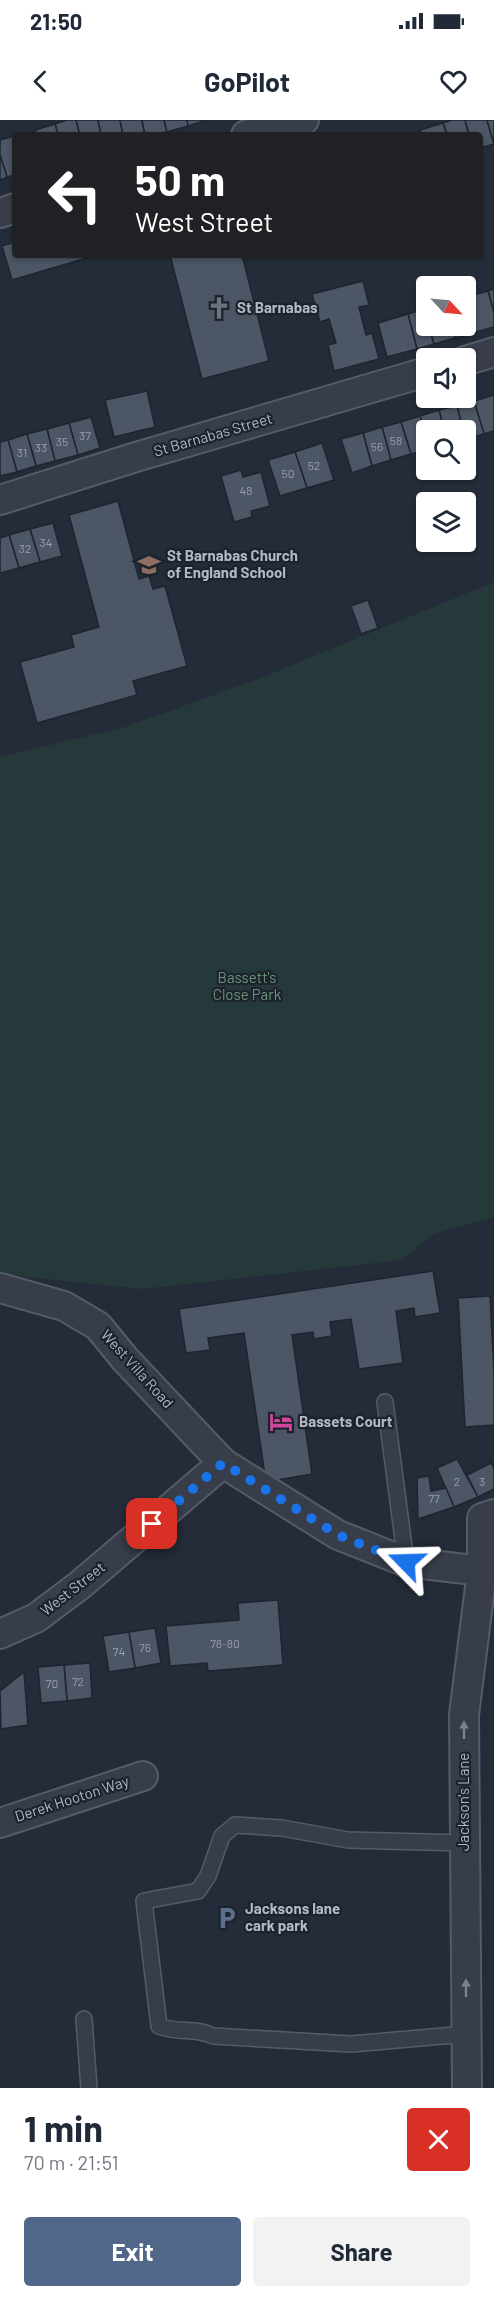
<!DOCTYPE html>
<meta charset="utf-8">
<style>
:root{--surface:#fff;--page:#f2f2f3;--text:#1f2937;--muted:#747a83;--accent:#50678a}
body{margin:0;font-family:Barlow,sans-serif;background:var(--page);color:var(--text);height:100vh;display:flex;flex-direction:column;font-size:22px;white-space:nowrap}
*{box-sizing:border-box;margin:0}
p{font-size:20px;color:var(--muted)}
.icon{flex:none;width:33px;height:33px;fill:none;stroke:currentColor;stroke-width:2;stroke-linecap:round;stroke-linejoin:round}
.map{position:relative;height:1968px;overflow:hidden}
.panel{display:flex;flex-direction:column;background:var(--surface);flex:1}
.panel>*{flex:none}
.top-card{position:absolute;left:12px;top:12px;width:471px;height:126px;border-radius:6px;box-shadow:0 2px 4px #0004;background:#202124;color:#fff;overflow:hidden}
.needle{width:39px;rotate:116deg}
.controls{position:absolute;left:416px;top:156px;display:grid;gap:12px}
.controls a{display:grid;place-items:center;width:60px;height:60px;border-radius:6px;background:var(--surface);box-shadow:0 2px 4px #0004;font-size:30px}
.pin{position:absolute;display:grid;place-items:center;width:51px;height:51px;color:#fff;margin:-26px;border-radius:12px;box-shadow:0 3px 9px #0006}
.me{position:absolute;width:66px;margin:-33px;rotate:292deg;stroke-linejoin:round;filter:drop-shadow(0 0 4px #0008)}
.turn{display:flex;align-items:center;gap:21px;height:126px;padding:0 24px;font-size:27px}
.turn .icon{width:78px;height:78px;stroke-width:2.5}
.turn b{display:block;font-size:42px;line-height:51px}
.round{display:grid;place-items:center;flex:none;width:63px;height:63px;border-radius:6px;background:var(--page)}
.overview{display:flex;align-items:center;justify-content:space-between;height:102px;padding:0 24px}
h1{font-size:36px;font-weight:700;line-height:45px}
.primary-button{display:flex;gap:12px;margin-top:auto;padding:12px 24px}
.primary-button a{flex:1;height:69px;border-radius:6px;background:var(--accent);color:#fff;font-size:24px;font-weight:700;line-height:69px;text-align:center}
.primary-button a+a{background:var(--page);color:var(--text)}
.status{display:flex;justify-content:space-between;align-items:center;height:42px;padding:0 30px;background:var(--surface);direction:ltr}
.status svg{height:16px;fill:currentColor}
header{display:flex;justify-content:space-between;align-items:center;height:78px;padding:0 24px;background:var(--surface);font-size:27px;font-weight:700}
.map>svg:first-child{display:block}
.green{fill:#26393a}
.building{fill:#4c5664;stroke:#1e2530;stroke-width:1.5}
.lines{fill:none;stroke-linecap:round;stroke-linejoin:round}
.service-casing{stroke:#555c67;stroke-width:18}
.minor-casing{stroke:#555c67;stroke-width:32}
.service{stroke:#373e49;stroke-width:15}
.minor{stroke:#373e49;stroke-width:28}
.oneway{fill:#7b828d}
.route{stroke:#1a73e8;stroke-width:10;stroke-dasharray:0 18}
.labels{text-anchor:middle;stroke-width:4.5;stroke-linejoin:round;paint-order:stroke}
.number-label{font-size:12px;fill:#98a0ad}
.poi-label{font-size:15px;font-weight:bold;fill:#b2b9c5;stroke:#1c232e;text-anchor:start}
.street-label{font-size:15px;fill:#b2b9c5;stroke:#1c232e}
.park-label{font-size:15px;fill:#6b9474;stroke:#1c232e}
</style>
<div class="status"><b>21:50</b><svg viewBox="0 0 49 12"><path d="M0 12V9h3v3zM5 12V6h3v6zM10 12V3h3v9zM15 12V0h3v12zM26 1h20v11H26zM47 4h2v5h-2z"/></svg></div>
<header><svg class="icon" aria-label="back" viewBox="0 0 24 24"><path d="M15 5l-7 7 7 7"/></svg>GoPilot<svg class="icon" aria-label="heart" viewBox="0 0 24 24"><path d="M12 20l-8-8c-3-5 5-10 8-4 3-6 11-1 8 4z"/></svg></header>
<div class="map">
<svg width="494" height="1968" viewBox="0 0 494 1968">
<rect width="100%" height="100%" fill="#232c38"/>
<polygon class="green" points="494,462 494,1097 433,1114 402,1140 142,1169 0,1154 0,637 125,607 258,559"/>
<g class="building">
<polygon points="67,0 76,0 80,15 58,15 55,4"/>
<polygon points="76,0 98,0 101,15 80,15"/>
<polygon points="98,0 120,0 123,15 101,15"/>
<polygon points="120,0 142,0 145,15 123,15"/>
<polygon points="142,0 164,0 167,12 145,15"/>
<polygon points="164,0 187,0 188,6 167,12"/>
<polygon points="187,0 207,0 188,6"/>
<polygon points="452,0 465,0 469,15 447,15 443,3"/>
<polygon points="465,0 487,0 494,24 480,28 480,15 469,15"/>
<polygon points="487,0 494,0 494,24"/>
<polygon points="443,3 447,15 422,15 420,10"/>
<polygon points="55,4 58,15 37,15 35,10"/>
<polygon points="15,16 15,55 7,57 0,35 0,20"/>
<polygon points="0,35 7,57 0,60"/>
<polygon points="15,122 15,135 97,135 12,160 2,126"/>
<polygon points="170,135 242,135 269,241 202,259"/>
<polygon points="363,161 369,185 359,187 366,215 372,213 379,239 334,251 328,225 336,223 329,199 320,202 312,174"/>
<polygon points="494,169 494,193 488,171"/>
<polygon points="488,171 494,193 494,207 476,212 466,177"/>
<polygon points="465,177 476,212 455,218 451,206 465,206"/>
<polygon points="424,189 426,206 429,206 434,224 417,229 408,194"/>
<polygon points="408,194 417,229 387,237 378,203"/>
<polygon points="429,206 451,206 455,218 434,224"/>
<polygon points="147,271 155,307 114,317 105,280"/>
<polygon points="494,275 494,311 484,314 474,281"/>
<polygon points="474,281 484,314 465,319 465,310 463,310 457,286"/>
<polygon points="457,286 463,310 444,310 439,290"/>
<polygon points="439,290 444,310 426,310 426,316 420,296"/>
<polygon points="420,296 426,316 426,330 411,334 401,302"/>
<polygon points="91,297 100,328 78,335 69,303"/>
<polygon points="401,302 411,334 391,340 382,307"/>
<polygon points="69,303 78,335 55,341 47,309"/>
<polygon points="382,307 391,340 372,346 363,313"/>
<polygon points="47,309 55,341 36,346 27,314"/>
<polygon points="363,313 372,346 352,353 341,319"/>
<polygon points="27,314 36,346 17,352 8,320"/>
<polygon points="8,320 17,352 0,356 0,322"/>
<polygon points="322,323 334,360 307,368 295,332"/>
<polygon points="295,332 307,368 280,376 268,340"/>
<polygon points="241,350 243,357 261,352 270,386 251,391 252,397 234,402 221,356"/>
<polygon points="118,381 139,459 149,456 153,469 165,466 187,546 133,561 137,575 37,603 20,542 74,527 71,515 99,507 69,395"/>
<polygon points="53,403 62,436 40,442 30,409"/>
<polygon points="30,409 40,442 19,448 9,415"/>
<polygon points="9,415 19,448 0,453 0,418"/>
<polygon points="368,480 378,508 361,514 351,486"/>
<polygon points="433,1151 440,1193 415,1197 414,1188 396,1191 403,1243 359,1249 351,1199 330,1202 332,1216 314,1219 313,1212 292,1215 312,1354 266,1362 244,1213 208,1218 210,1230 186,1233 179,1189"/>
<polygon points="490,1176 494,1252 494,1305 465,1307 458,1178"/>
<polygon points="457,1339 478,1377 454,1387 437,1348"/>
<polygon points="491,1343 494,1348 494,1369 478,1377 467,1355"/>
<polygon points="429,1356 431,1371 446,1368 454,1387 418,1399 417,1358"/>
<polygon points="278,1480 283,1545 208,1551 207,1543 170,1546 166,1506 239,1500 238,1483"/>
<polygon points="155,1508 161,1543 135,1548 129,1512"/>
<polygon points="129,1512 135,1548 109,1552 103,1516"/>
<polygon points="90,1543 92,1578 67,1581 64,1545"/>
<polygon points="64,1545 67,1581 41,1583 38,1547"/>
<polygon points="24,1552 28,1605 1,1609 0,1571"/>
</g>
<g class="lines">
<g class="service-casing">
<g id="service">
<polyline points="385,1282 406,1442"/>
<path d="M465 1723 348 1720 282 1708 235 1705 222 1716 208 1756 198 1771 144 1781 159 1906C179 1914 195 1907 213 1916L351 1924 466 1914"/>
<polyline points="84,1899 89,1968"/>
</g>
</g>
<g class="minor-casing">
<g id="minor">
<polyline points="246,15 304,0"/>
<polyline points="0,93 15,88"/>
<polyline points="465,241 494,232"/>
<polyline points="0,380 136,337 426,252"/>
<polyline points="0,1168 64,1186 98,1206 125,1239 223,1343 338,1415 406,1442 482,1451"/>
<polyline points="0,1514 36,1498 80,1465 223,1343"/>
<polyline points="0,1703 143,1656"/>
<polyline points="467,1968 464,1595 482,1451 482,1398 494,1394"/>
</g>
</g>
<use href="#service" class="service"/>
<use href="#minor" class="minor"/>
</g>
<defs><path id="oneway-solid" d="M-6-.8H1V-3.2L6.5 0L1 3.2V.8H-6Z" transform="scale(1.5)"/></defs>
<g class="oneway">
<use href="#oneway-solid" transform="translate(464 1610) rotate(-90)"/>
<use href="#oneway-solid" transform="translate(466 1868) rotate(-90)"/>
</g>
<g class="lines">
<polyline class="route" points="152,1404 223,1343 338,1415 406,1442"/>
</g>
<defs>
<g id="church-bare" transform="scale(1.8)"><path d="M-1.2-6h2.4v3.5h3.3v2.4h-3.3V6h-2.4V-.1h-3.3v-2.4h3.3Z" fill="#6b7280" stroke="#1c232e" stroke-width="2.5" paint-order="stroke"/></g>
<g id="school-bare" transform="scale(1.8)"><path d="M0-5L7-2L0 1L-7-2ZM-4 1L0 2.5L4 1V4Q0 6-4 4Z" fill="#8d6e63" stroke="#1c232e" stroke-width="2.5" paint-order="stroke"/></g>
<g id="hotel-bare" transform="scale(1.8)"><path d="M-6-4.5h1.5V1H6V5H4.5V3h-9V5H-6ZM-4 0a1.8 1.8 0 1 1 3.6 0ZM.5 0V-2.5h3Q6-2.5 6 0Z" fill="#d1479c" stroke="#1c232e" stroke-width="2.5" paint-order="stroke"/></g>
<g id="parking-bare" transform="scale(1.8)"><path d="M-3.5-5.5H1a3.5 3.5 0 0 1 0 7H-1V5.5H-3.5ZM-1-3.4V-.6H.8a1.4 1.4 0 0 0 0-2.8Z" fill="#5c6f8a" stroke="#1c232e" stroke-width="2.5" paint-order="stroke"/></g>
</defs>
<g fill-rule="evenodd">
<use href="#church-bare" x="219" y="188"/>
<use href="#school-bare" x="149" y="445"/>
<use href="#hotel-bare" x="281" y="1302"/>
<use href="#parking-bare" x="227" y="1798"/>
</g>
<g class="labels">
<g class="number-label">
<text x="85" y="320">37</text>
<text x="396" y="325">58</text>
<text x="62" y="326">35</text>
<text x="377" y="331">56</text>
<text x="41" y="332">33</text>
<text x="22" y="337">31</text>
<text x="314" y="350">52</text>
<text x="288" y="358">50</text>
<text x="246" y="375">48</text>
<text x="46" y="427">34</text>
<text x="25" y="433">32</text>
<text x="457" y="1366">2</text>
<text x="482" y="1366">3</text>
<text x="434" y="1383">77</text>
<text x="225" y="1528">78-80</text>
<text x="145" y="1532">76</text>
<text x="119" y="1536">74</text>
<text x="78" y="1566">72</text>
<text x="52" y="1568">70</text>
</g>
<g class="poi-label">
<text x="237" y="193">St Barnabas</text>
<text x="167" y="441">St Barnabas Church<tspan x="167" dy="17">of England School</tspan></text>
<text x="299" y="1307">Bassets Court</text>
<text x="245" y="1794">Jacksons lane<tspan x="245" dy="17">cark park</tspan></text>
</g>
<g class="street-label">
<text transform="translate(213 315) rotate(-16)" y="5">St Barnabas Street</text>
<text transform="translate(137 1249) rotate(48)" y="5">West Villa Road</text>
<text transform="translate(73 1469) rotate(-38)" y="5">West Street</text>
<text transform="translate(72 1679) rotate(-18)" y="5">Derek Hooton Way</text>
<text transform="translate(464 1682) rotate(-90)" y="5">Jackson's Lane</text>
</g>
<g class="park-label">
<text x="247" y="863">Bassett's<tspan x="247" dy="17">Close Park</tspan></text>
</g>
</g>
</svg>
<div class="controls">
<a><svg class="needle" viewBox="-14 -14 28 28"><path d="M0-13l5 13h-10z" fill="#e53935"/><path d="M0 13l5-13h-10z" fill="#747a83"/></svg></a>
<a><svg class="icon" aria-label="sound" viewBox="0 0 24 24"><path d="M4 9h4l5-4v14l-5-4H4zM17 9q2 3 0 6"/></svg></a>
<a><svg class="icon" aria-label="search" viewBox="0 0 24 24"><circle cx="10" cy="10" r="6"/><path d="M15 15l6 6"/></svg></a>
<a><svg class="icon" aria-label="layers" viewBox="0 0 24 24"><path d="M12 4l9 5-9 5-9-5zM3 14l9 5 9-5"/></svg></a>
</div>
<div class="pin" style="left:152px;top:1404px;background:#d93025"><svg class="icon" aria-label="arrive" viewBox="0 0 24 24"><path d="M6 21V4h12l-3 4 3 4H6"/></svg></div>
<svg class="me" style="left:406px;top:1442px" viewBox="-20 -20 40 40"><path d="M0-17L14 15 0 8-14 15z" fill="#1a73e8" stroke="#fff" stroke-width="4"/></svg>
<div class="top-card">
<div class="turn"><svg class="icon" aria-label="left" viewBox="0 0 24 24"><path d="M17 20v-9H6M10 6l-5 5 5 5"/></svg><div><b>50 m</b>West Street</div></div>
</div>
</div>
<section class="panel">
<div class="overview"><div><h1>1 min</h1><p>70 m · 21:51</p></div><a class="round" style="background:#d93025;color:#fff"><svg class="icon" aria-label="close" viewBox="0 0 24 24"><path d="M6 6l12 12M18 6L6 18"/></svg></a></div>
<div class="primary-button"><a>Exit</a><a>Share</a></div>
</section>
